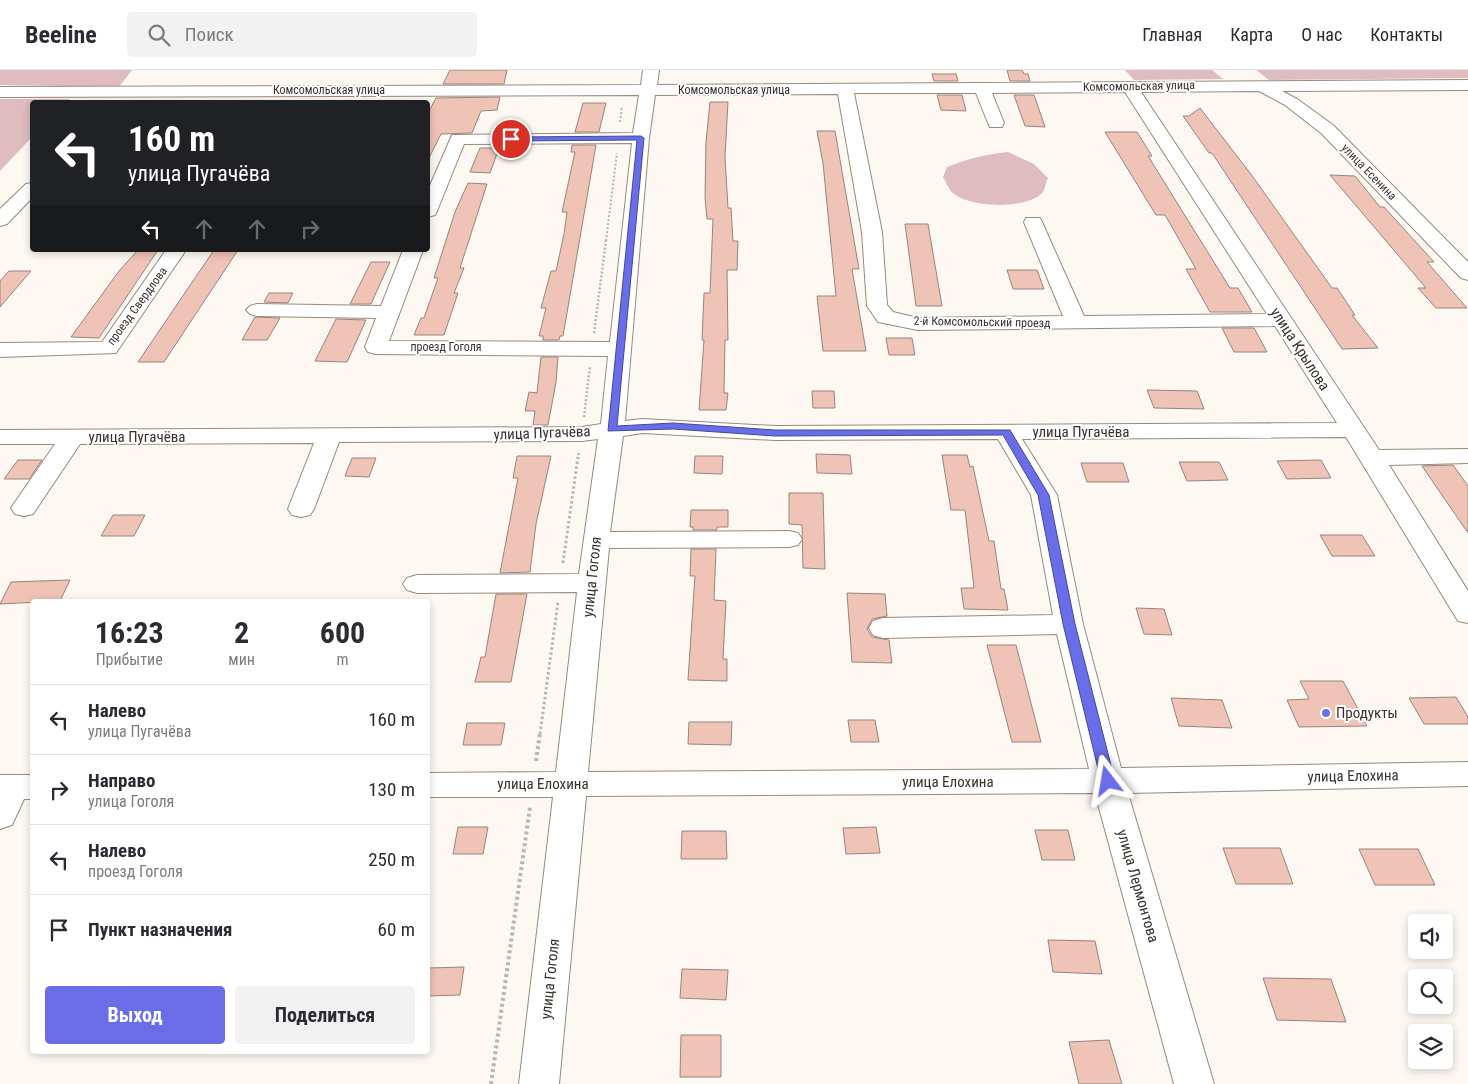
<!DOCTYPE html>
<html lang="ru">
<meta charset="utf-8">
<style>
:root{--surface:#fff;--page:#f2f2f3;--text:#2b2b33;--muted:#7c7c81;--line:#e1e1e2;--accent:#696ee8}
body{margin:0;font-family:"Roboto Condensed",sans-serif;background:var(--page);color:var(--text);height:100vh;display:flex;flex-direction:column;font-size:19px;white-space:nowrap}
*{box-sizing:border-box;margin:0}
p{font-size:16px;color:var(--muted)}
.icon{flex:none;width:28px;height:28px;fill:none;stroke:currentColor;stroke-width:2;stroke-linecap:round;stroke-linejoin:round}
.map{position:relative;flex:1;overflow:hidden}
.drawer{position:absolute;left:30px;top:529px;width:400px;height:455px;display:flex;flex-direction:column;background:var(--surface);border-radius:5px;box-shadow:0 2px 8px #0003}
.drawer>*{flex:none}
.banner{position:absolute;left:30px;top:30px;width:400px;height:152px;border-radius:5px;box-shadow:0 2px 8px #0003;background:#202124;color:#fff;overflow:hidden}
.tools{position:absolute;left:1408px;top:844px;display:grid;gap:10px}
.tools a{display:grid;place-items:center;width:45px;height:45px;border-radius:5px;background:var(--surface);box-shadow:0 2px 8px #0003;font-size:25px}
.pin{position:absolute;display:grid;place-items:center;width:42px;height:42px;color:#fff;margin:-21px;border:2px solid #fff;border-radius:50%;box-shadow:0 1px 5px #0007}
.me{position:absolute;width:55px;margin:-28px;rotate:346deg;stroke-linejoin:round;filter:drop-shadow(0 0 4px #0008)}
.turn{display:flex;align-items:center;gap:18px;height:105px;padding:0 15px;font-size:22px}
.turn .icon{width:65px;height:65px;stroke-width:2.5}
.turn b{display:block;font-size:35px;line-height:42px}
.lanes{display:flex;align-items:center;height:48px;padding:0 15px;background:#0003;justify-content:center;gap:25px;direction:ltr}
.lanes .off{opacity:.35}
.eta{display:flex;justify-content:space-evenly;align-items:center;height:85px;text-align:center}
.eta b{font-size:30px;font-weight:700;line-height:35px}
.button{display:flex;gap:10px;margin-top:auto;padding:10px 15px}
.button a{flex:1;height:58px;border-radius:5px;background:var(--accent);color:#fff;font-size:20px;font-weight:700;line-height:58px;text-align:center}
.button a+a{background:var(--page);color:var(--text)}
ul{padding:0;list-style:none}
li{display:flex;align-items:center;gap:15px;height:70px;padding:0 15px;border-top:1px solid var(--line)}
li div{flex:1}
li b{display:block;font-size:19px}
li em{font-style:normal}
header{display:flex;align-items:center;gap:30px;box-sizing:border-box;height:70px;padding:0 25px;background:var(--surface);border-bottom:1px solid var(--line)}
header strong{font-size:24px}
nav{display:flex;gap:28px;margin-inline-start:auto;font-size:18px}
.search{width:350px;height:45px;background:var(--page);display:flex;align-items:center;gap:12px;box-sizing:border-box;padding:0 18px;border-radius:5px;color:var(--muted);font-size:19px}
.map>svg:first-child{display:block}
.green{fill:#debcc0}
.building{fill:#efc3b5;stroke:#99847d}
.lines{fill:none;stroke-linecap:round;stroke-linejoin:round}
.minor-casing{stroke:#988a7b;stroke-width:2}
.path-far3{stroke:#bbb5af;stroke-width:2;stroke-dasharray:2 2;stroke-linecap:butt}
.path-far2{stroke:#bbb5af;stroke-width:2.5;stroke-dasharray:2 2;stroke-linecap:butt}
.path-far1{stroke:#bbb5af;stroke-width:3;stroke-dasharray:2.5 2.5;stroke-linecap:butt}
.path{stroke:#bbb5af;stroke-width:4;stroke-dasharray:3 3;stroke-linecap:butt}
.minor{fill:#fff;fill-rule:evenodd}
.route{fill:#696ee8;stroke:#444897}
.poi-dot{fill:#696ee8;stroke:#fff;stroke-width:2}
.labels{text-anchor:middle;stroke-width:4;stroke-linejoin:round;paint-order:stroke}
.far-street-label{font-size:12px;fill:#38322c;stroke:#fff}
.street-label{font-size:15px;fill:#38322c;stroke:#fff}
.poi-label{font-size:15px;fill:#38322c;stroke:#fff;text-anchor:start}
</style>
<header>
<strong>Beeline</strong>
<div class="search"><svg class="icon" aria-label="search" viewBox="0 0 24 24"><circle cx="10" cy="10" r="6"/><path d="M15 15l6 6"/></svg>Поиск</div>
<nav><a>Главная</a><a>Карта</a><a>О нас</a><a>Контакты</a></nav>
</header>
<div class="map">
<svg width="1468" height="1014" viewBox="0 0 1468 1014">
<rect width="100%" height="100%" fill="#fef8f2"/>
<g class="green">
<polygon points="0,0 132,0 119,17 0,15"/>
<polygon points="1125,0 1212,0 1223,9 1134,10"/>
<polygon points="1256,0 1468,0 1468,8 1269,10"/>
<polygon points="0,29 70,29 66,32 32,32 32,67 0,101"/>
<path d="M1008 82 1034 94 1048 108C1046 112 1045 119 1043 122 1028 140 969 138 953 123 949 120 946 112 943 107L947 97C967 89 987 84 1008 82Z"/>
</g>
<g class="building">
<polygon points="450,0 507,0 504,14 443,14"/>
<polygon points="1007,0 1022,0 1024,4 1028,4 1030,11 1010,11"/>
<polygon points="932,4 956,4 958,11 934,11"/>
<polygon points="937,25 962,25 966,41 941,40"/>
<polygon points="1014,25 1034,25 1045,57 1025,56"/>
<polygon points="500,27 497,40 481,41 472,63 441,64 428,90 428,43 436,28"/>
<polygon points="710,32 728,32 725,87 728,138 731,138 733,171 738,171 737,200 727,200 728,270 725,270 724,323 728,323 726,340 699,340 704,270 702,270 704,223 710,223 713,149 707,149 705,127 706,72"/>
<polygon points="583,33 606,33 599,62 575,62"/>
<polygon points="1200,38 1253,107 1332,218 1337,218 1355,245 1352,245 1378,278 1342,279 1212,83 1209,83 1183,46 1189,46"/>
<polygon points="817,61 835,61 859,199 852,199 866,281 823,281 817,226 836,226 823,93"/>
<polygon points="1105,62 1137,62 1152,86 1148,86 1230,218 1238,218 1252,242 1210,242 1186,199 1196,199 1165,145 1156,145"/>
<polygon points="572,75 596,75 563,266 560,266 559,270 543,270 543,266 539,266 546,238 541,238 551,201 556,201 564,164 567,142 562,142 575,82 571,82"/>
<polygon points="480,78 499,78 490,103 470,102"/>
<polygon points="1330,105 1355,106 1380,137 1384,137 1434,192 1427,192 1467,238 1436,238 1418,218 1426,218"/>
<polygon points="468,113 487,114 460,198 464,198 454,223 458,223 444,265 414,265 421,248 424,248 438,208 434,208 455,142"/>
<polygon points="905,154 928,154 942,236 916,236"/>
<polygon points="138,180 158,180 99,268 71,267 119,201"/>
<polygon points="214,180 238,180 164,292 138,292"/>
<polygon points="371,192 390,192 371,234 350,234"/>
<polygon points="1007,200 1037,200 1044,219 1013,219"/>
<polygon points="9,201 31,201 0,237 0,211"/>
<polygon points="269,223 293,223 288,233 264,232"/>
<polygon points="255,247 280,248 267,270 242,270"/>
<polygon points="336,249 366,250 347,292 315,291"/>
<polygon points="1222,258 1254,258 1267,282 1234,282"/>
<polygon points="886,268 912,268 915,285 889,285"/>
<polygon points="541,287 558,287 556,312 548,355 533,355 535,341 525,341 529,322 537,323"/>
<polygon points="1147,320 1197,321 1204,339 1154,338"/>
<polygon points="812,321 834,321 835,338 813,338"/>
<polygon points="816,384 850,385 852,404 817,403"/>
<polygon points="942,385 967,385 970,397 973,396 989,471 994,471 1001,519 1004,519 1008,540 964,539 961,518 974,518 965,440 951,440"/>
<polygon points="517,386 551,386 536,454 530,502 500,503 518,408 513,408"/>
<polygon points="695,386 723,386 722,404 694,403"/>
<polygon points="352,388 376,388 369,407 345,406"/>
<polygon points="18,390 42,390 29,409 4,409"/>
<polygon points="1321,390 1331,408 1287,409 1277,391"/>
<polygon points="1179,392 1219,392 1228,410 1187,411"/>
<polygon points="1081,393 1123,393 1129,412 1087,412"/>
<polygon points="1453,395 1468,416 1468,463 1422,396"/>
<polygon points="789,423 823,423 825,499 803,498 802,455 789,454"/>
<polygon points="691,440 728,440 728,457 717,457 717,460 693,460 693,457 690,457"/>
<polygon points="113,445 145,445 134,466 101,466"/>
<polygon points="1320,465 1362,465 1375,486 1332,486"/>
<polygon points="691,479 716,479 714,530 726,531 723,589 727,589 727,611 688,610 695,506 690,506"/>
<polygon points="70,510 60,531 0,534 11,512"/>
<polygon points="847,523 885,524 887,546 872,549 867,559 872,567 889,570 892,593 852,592"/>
<polygon points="496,524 527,524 511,612 475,612 481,587 485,587"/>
<polygon points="1136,538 1164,539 1172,565 1144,564"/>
<polygon points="987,575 1016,575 1041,672 1012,672"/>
<polygon points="1300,611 1343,611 1367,656 1299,657 1287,630 1309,629"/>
<polygon points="1456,627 1468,647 1468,654 1424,654 1409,628"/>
<polygon points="1171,628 1222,630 1232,658 1179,656"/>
<polygon points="848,650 875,650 879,672 851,672"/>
<polygon points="689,652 732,652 731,675 688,674"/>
<polygon points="467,653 505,653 501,675 463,675"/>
<polygon points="458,757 488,757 483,784 453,784"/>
<polygon points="876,757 880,783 846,784 843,758"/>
<polygon points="1035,760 1068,760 1075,790 1042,790"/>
<polygon points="682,761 726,761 727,789 681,789"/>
<polygon points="1223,778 1280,778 1293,814 1236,814"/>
<polygon points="1359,779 1418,779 1435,815 1375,815"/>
<polygon points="1048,870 1095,871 1102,904 1053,902"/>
<polygon points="464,897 460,925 428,926 428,898"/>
<polygon points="682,899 728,900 726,930 680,928"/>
<polygon points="1263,908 1331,909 1346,952 1277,950"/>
<polygon points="681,965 721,965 721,1007 680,1007"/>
<polygon points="1109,970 1122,1014 1079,1014 1069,972"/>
</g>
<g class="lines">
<g class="minor-casing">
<g id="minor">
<path d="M643 0H659L657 15 1468 10V20L1282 21 1297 29 1333 55 1468 192V210L1461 208 1321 63 1285 35 1259 21 1141 22 1379 380 1468 379V393L1389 395 1468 521V553L1458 551 1346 367 1022 369 1057 425 1083 554 1121 698 1468 692V716L1128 723 1214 1014H1174L1095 723 586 726 559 1014H519L553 727H428V703L556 702 577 522 417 523 407 520 403 514 407 508 417 505 579 504 598 369 582 371 339 372 314 439 310 445 301 447 292 445 288 439 314 373 80 374 33 444 24 446 15 444 11 438 55 374H0V360L582 357 601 354 608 286 376 284 368 282 365 277 376 248 257 246 250 244 246 240 250 236 257 234 381 236 403 180H423L389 271 610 272 632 73 464 74 437 141 435 145 428 147V120L452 65 633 63 639 25 0 27V17L641 15ZM1125 22 1267 244 1084 246 1042 152 1040 148H1026L1024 152 1063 246 918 248 893 242 887 235 882 162 854 23H976L988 53 990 57H1002L1004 53 992 23ZM838 24 862 162 867 236 878 252 918 260 1275 256 1337 353 775 356 642 349 625 351 649 68 655 25ZM642 363 775 370 998 369 1031 425 1053 545 883 548 873 551 869 558 873 565 883 568 1057 564 1089 699 588 702 609 478 789 477 798 475 802 469 798 463 789 461 610 462 623 366Z"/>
<polygon points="32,113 32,128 7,154 0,156 0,139 26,114"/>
<polygon points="166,180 186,180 116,283 0,287 0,273 102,272"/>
<polygon points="0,705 32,705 32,729 24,729 12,755 0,759"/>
</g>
</g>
<g class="path-far3">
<polyline points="620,52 622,36"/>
<polyline points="606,171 617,83"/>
</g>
<g class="path-far2">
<polyline points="594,263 606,170"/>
<polyline points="584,347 590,296"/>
<polyline points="578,389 579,381"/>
</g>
<g class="path-far1">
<polyline points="563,493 578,387"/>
<polyline points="540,664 558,532"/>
</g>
<g class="path">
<polyline points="536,691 540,663"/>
<polyline points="491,1014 530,737"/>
</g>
<use href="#minor" class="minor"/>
</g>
<polygon class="route" points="641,66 644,68 617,356 673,353 775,360 1010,360 1049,425 1075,554 1115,711 1113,714 1103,714 1101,711 1063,554 1038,425 1003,365 775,366 673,359 608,361 637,70 511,71 508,69 511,67"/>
<circle class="poi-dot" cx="1326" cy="643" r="5"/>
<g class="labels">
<g class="far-street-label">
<text transform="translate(1139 16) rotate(-1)" y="4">Комсомольская улица</text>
<text x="329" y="24">Комсомольская улица</text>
<text x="734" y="24">Комсомольская улица</text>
<text transform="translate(1369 102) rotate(46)" y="4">улица Есенина</text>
<text transform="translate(137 236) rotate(-54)" y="4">проезд Свердлова</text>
<text transform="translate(982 252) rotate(1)" y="4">2-й Комсомольский проезд</text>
<text x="446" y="281">проезд Гоголя</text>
</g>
<g class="street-label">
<text transform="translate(1300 279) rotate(57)" y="5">улица Крылова</text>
<text x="1081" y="367">улица Пугачёва</text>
<text transform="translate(542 363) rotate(-2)" y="5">улица Пугачёва</text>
<text x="137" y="372">улица Пугачёва</text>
<text transform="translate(592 507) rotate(-84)" y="5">улица Гоголя</text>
<text transform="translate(1353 706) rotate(-1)" y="5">улица Елохина</text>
<text x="948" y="717">улица Елохина</text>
<text x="543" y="719">улица Елохина</text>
<text transform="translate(1138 816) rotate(74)" y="5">улица Лермонтова</text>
<text transform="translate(550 909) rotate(-84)" y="5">улица Гоголя</text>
</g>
<g class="poi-label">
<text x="1336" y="648">Продукты</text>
</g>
</g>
</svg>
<div class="tools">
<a><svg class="icon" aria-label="sound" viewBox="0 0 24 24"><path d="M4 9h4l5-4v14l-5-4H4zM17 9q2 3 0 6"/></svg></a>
<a><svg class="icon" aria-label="search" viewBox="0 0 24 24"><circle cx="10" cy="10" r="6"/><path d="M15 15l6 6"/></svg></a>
<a><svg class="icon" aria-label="layers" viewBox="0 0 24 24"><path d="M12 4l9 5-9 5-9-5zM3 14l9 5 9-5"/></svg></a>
</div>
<div class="pin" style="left:511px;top:69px;background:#d93025"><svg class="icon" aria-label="arrive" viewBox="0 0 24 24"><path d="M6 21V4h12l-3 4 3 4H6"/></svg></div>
<svg class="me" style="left:1108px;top:711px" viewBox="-20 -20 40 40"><path d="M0-17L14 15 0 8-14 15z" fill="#696ee8" stroke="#fff" stroke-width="4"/></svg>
<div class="banner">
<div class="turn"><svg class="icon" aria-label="left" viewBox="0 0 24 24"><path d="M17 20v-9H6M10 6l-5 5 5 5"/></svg><div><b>160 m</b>улица Пугачёва</div></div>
<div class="lanes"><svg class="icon" aria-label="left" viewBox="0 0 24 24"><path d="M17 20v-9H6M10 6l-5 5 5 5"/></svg><svg class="icon off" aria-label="ahead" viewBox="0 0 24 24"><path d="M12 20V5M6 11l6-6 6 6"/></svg><svg class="icon off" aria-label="ahead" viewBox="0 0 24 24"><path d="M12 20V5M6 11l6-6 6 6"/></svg><svg class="icon off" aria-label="right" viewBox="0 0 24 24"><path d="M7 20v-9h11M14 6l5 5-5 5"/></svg></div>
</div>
<section class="drawer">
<div class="eta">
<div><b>16:23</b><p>Прибытие</p></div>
<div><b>2</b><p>мин</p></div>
<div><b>600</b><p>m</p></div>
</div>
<ul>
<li><svg class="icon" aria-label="left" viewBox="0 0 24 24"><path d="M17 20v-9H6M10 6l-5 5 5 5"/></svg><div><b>Налево</b><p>улица Пугачёва</p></div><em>160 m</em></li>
<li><svg class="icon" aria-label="right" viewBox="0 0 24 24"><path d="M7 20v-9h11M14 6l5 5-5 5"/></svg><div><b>Направо</b><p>улица Гоголя</p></div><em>130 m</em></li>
<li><svg class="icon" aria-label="left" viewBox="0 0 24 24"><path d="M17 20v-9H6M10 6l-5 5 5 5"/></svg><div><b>Налево</b><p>проезд Гоголя</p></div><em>250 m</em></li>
<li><svg class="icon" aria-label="arrive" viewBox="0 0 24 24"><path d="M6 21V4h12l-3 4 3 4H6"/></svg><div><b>Пункт назначения</b></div><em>60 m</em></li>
</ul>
<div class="button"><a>Выход</a><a>Поделиться</a></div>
</section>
</div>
